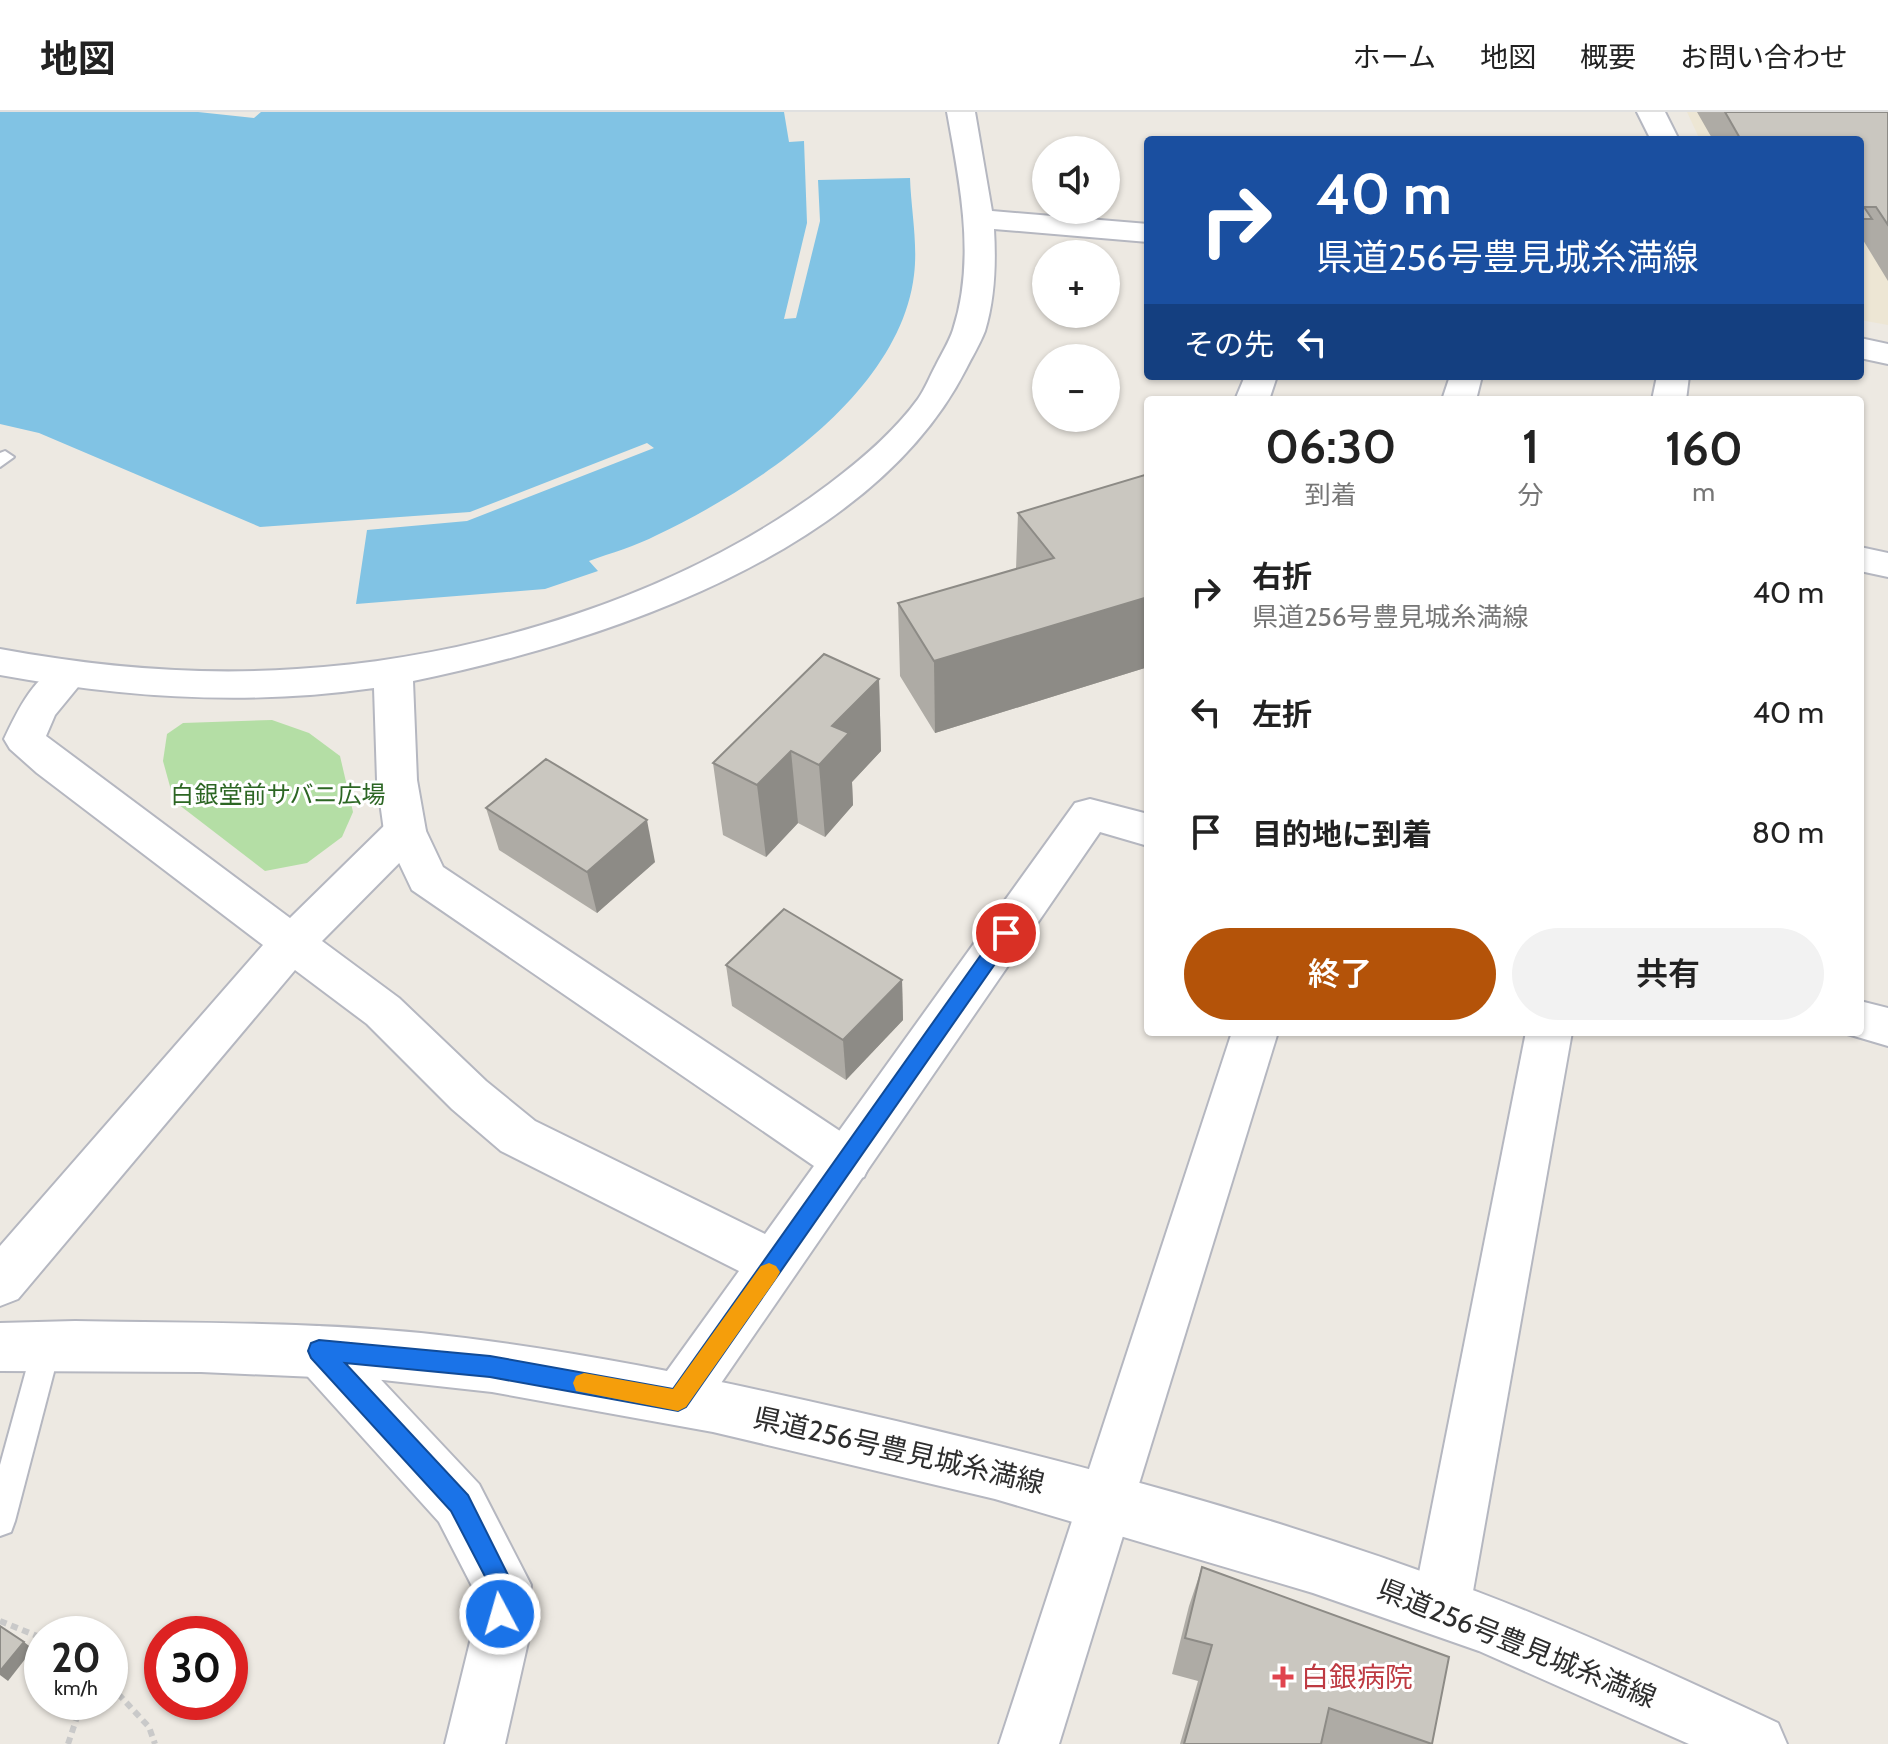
<!DOCTYPE html>
<html lang="ja">
<meta charset="utf-8">
<style>
:root{--surface:#fff;--page:#f2f2f2;--text:#222;--muted:#767676;--line:#e0e0e0;--accent:#b45309}
body{margin:0;font-family:Cabin,"Noto Sans JP",sans-serif;background:var(--page);color:var(--text);height:100vh;display:flex;flex-direction:column;font-size:30px;white-space:nowrap}
*{box-sizing:border-box;margin:0}
p{font-size:26px;color:var(--muted)}
.icon{flex:none;width:44px;height:44px;fill:none;stroke:currentColor;stroke-width:2;stroke-linecap:round;stroke-linejoin:round}
.map{position:relative;flex:1;overflow:hidden}
.side{position:absolute;left:1144px;top:284px;width:720px;height:640px;display:flex;flex-direction:column;background:var(--surface);border-radius:8px;box-shadow:0 2px 6px #0004}
.side>*{flex:none}
.hud{position:absolute;left:1144px;top:24px;width:720px;height:244px;border-radius:8px;box-shadow:0 2px 6px #0004;background:#1a4fa0;color:#fff;overflow:hidden}
.fabs{position:absolute;left:1032px;top:24px;display:grid;gap:16px}
.fabs a{display:grid;place-items:center;width:88px;height:88px;border-radius:50%;background:var(--surface);box-shadow:0 2px 6px #0004;font-size:40px}
.speed{position:absolute;left:24px;top:1504px;display:flex;gap:16px;font-size:40px;font-weight:700;text-align:center}
.speed>*{display:grid;place-content:center;width:104px;height:104px;border-radius:50%;background:var(--surface);box-shadow:0 2px 6px #0004;line-height:1}
.speed small{font-size:20px;font-weight:400}
.speed .limit{border:12px solid #d22;background:#fff;color:#111}
.pin{position:absolute;display:grid;place-items:center;width:68px;height:68px;color:#fff;margin:-34px;border:4px solid #fff;border-radius:50%;box-shadow:0 2px 8px #0007}
.me{position:absolute;width:88px;margin:-44px;rotate:354deg;stroke-linejoin:round;filter:drop-shadow(0 0 6px #0008)}
.turn{display:flex;align-items:center;gap:28px;height:168px;padding:0 40px;font-size:36px}
.turn .icon{width:104px;height:104px;stroke-width:2.5}
.turn b{display:block;font-size:56px;line-height:68px}
.then{display:flex;align-items:center;height:76px;padding:0 40px;background:#0003;gap:16px;font-size:30px}
.eta{display:flex;justify-content:space-evenly;align-items:center;height:136px;text-align:center}
.eta b{font-size:48px;font-weight:600;line-height:56px}
.action{display:flex;gap:16px;margin-top:auto;padding:16px 40px}
.action a{flex:1;height:92px;border-radius:48px;background:var(--accent);color:#fff;font-size:32px;font-weight:600;line-height:92px;text-align:center}
.action a+a{background:var(--page);color:var(--text)}
ul{padding:0;list-style:none}
li{display:flex;align-items:center;gap:24px;height:120px;padding:0 40px}
li div{flex:1}
li b{display:block;font-size:30px}
li em{font-style:normal}
header{display:flex;align-items:center;gap:48px;box-sizing:border-box;height:112px;padding:0 40px;background:var(--surface);border-bottom:2px solid var(--line)}
header strong{font-size:38px}
nav{display:flex;gap:44px;margin-inline-start:auto;font-size:28px}
.map>svg:first-child{display:block}
.education{fill:#ede6d4}
.green{fill:#b4dea5}
.water{fill:#81c3e4}
.lines{fill:none;stroke-linecap:round;stroke-linejoin:round}
.lane-casing{stroke:#b5b7c0;stroke-width:4}
.street-casing{stroke:#b5b7c0;stroke-width:4}
.secondary-casing{stroke:#b5b7c0;stroke-width:4}
.path{stroke:#c9c9c9;stroke-width:6;stroke-dasharray:7 5;stroke-linecap:butt}
.lane{fill:#fff;fill-rule:evenodd}
.street{fill:#fff;fill-rule:evenodd}
.secondary{fill:#fff;fill-rule:evenodd}
.wall{fill:#aeaba5}
.shaded-wall{fill:#8d8b86}
.building{fill:#cac7c0;stroke:#8d8b86;stroke-width:2}
.route{fill:#1a73e8;stroke:#114b97;stroke-width:2}
.slow{fill:#f59e0b}
.health-dot{fill:#e0444e;stroke:#fff;stroke-width:3}
.labels{text-anchor:middle;stroke-width:6;stroke-linejoin:round;paint-order:stroke}
.park-label{font-size:24px;fill:#2c6623;stroke:#fff}
.near-street-label{font-size:28px;fill:#2e2e2e;stroke:#fff}
.near-health-label{font-size:28px;fill:#be3a42;stroke:#fff;text-anchor:start}
</style>
<header>
<strong>地図</strong>
<nav><a>ホーム</a><a>地図</a><a>概要</a><a>お問い合わせ</a></nav>
</header>
<div class="map">
<svg width="1888" height="1632" viewBox="0 0 1888 1632">
<rect width="100%" height="100%" fill="#ede9e2"/>
<polygon class="education" points="1687,0 1888,0 1888,213 1860,208 1860,28 1700,28"/>
<polygon class="green" points="272,608 309,621 340,644 353,700 342,725 307,751 265,759 174,689 163,649 167,622 183,611"/>
<path class="water" d="M0 0H198L254 6 261 0H784L789 30 804 29 807 111 784 207 796 206 820 109 818 68 910 66C911 97 918 132 914 163 900 282 756 376 657 423 636 434 611 441 589 449L598 459 545 477 356 492 367 418 467 409 654 336 647 331 470 400 260 415 39 321 0 312Z"/>
<g class="lines">
<g class="lane-casing">
<g id="lane">
<polygon points="5,339 14,345 0,355 0,341"/>
<polygon points="47,1220 57,1224 61,1233 15,1409 11,1420 0,1424 0,1353 33,1233 37,1224"/>
</g>
</g>
<g class="street-casing">
<g id="street">
<polygon points="1637,0 1665,0 1679,28 1651,28"/>
<polygon points="1245,264 1277,264 1269,288 1235,288"/>
<polygon points="1450,264 1482,264 1476,288 1442,288"/>
<polygon points="1657,264 1689,264 1686,288 1652,288"/>
<polygon points="1860,435 1888,441 1888,465 1860,459"/>
<path d="M68 551 82 555 87 564 55 603 46 624 290 806 390 708 405 703 420 708 426 719 420 730 322 829 399 886 486 969 535 1009 765 1122 1075 691 1090 687 1148 702V734L1100 720 697 1306 678 1313 659 1306 651 1288 659 1270 739 1159 501 1039 452 997 367 912 295 858 18 1187 0 1194V1134L263 833 37 661 10 637 4 627C18 598 35 560 68 551Z"/>
<polygon points="1860,889 1888,896 1888,934 1844,921 1860,920"/>
<polygon points="1232,920 1278,920 1059,1632 999,1632"/>
<polygon points="1526,920 1572,920 1470,1496 1461,1516 1441,1525 1421,1516 1412,1496"/>
<polygon points="319,1214 338,1222 479,1372 531,1473 528,1530 505,1632 445,1632 470,1530 473,1476 439,1410 300,1256 293,1239 300,1222"/>
</g>
</g>
<g class="secondary-casing">
<g id="secondary">
<path d="M947 0H975L992 99 1148 112V130L994 117C996 151 995 186 985 219 980 232 972 245 966 257 872 442 603 530 413 569L417 668 426 719 443 755 864 1035 871 1050 864 1065 847 1071 830 1065 412 778 384 719 377 668 374 576C249 594 124 586 0 563V537C98 555 197 564 297 557 479 546 682 483 829 372 861 348 894 320 918 287 925 277 930 264 936 253 942 241 949 230 953 218 976 147 960 72 947 0Z"/>
<polygon points="1860,226 1888,232 1888,252 1860,246"/>
<path d="M75 1209C190 1211 306 1210 421 1221 567 1236 713 1267 857 1300 1066 1348 1277 1404 1478 1480 1580 1519 1679 1565 1778 1611L1787 1632H1689L1479 1539 1313 1481 995 1387 713 1320 492 1280 383 1268 201 1260 0 1259V1211Z"/>
</g>
</g>
<g class="path">
<polyline points="0,1509 42,1526"/>
<polyline points="110,1573 149,1615 155,1632"/>
<polyline points="68,1632 82,1590"/>
</g>
<use href="#lane" class="lane"/>
<use href="#street" class="street"/>
<use href="#secondary" class="secondary"/>
</g>
<g class="wall">
<polygon points="1697,0 1888,0 1888,169 1863,128 1860,138 1860,28 1713,28"/>
<polygon points="1148,362 1148,555 935,621 900,564 898,491 1016,457 1018,401"/>
<polygon points="879,567 881,639 852,670 853,693 825,725 798,711 766,745 723,723 713,651"/>
<polygon points="486,696 655,750 597,801 499,738"/>
<polygon points="726,853 902,868 903,908 846,968 732,894"/>
<polygon points="1202,1455 1432,1632 1180,1632 1198,1569 1172,1562 1189,1494"/>
</g>
<g class="shaded-wall">
<polygon points="1148,485 1148,555 935,621 934,549"/>
<polygon points="879,567 881,639 852,670 853,693 825,725 819,653 832,614"/>
<polygon points="791,639 798,711 766,745 757,673"/>
<polygon points="647,708 655,750 597,801 587,760"/>
<polygon points="902,868 903,908 846,968 843,928"/>
<polygon points="24,1530 33,1537 8,1569 0,1563 0,1559"/>
</g>
<g class="building">
<polygon points="1725,0 1888,0 1888,113 1876,95 1864,95 1872,107 1860,107 1860,28 1741,28"/>
<polygon points="1148,362 1148,485 934,549 898,491 1054,446 1018,401"/>
<polygon points="824,542 879,567 832,614 849,621 819,653 791,639 757,673 713,651"/>
<polygon points="546,647 647,708 587,760 486,696"/>
<polygon points="784,797 902,868 843,928 726,853"/>
<polygon points="1202,1455 1449,1545 1432,1632 1329,1596 1321,1632 1184,1632 1212,1533 1185,1526"/>
<polygon points="0,1514 24,1530 0,1559"/>
</g>
<polygon class="route" points="1006,814 1013,816 1015,821 1013,826 686,1295 678,1299 490,1265 345,1251 468,1383 513,1473 512,1502 509,1510 500,1514 492,1510 488,1502 490,1474 451,1399 311,1246 308,1239 311,1231 319,1228 490,1244 673,1277 1000,816"/>
<polygon class="slow" points="769,1151 776,1154 780,1160 776,1167 686,1295 678,1299 576,1279 573,1271 576,1264 584,1261 673,1277 761,1154"/>
<path class="health-dot" d="M1279 1553h8v8h8v8h-8v8h-8v-8h-8v-8h8z"/>
<g class="labels">
<g class="park-label">
<text x="278" y="691">白銀堂前サバニ広場</text>
</g>
<g class="near-street-label">
<text transform="translate(899 1338) rotate(13)" y="10">県道256号豊見城糸満線</text>
<text transform="translate(1517 1531) rotate(22)" y="10">県道256号豊見城糸満線</text>
</g>
<g class="near-health-label">
<text x="1301" y="1575">白銀病院</text>
</g>
</g>
</svg>
<div class="fabs">
<a><svg class="icon" aria-label="sound" viewBox="0 0 24 24"><path d="M4 9h4l5-4v14l-5-4H4zM17 9q2 3 0 6"/></svg></a>
<a>+</a>
<a>−</a>
</div>
<div class="speed"><div>20<small>km/h</small></div><div class="limit">30</div></div>
<div class="pin" style="left:1006px;top:821px;background:#d93025"><svg class="icon" aria-label="arrive" viewBox="0 0 24 24"><path d="M6 21V4h12l-3 4 3 4H6"/></svg></div>
<svg class="me" style="left:500px;top:1502px" viewBox="-20 -20 40 40"><circle r="17" fill="#1a73e8" stroke="#fff" stroke-width="3"/><path d="M0-11L8 9 0 5-8 9z" fill="#fff"/></svg>
<div class="hud">
<div class="turn"><svg class="icon" aria-label="right" viewBox="0 0 24 24"><path d="M7 20v-9h11M14 6l5 5-5 5"/></svg><div><b>40 m</b>県道256号豊見城糸満線</div></div>
<div class="then">その先<svg class="icon" aria-label="left" viewBox="0 0 24 24"><path d="M17 20v-9H6M10 6l-5 5 5 5"/></svg></div>
</div>
<section class="side">
<div class="eta">
<div><b>06:30</b><p>到着</p></div>
<div><b>1</b><p>分</p></div>
<div><b>160</b><p>m</p></div>
</div>
<ul>
<li><svg class="icon" aria-label="right" viewBox="0 0 24 24"><path d="M7 20v-9h11M14 6l5 5-5 5"/></svg><div><b>右折</b><p>県道256号豊見城糸満線</p></div><em>40 m</em></li>
<li><svg class="icon" aria-label="left" viewBox="0 0 24 24"><path d="M17 20v-9H6M10 6l-5 5 5 5"/></svg><div><b>左折</b></div><em>40 m</em></li>
<li><svg class="icon" aria-label="arrive" viewBox="0 0 24 24"><path d="M6 21V4h12l-3 4 3 4H6"/></svg><div><b>目的地に到着</b></div><em>80 m</em></li>
</ul>
<div class="action"><a>終了</a><a>共有</a></div>
</section>
</div>
